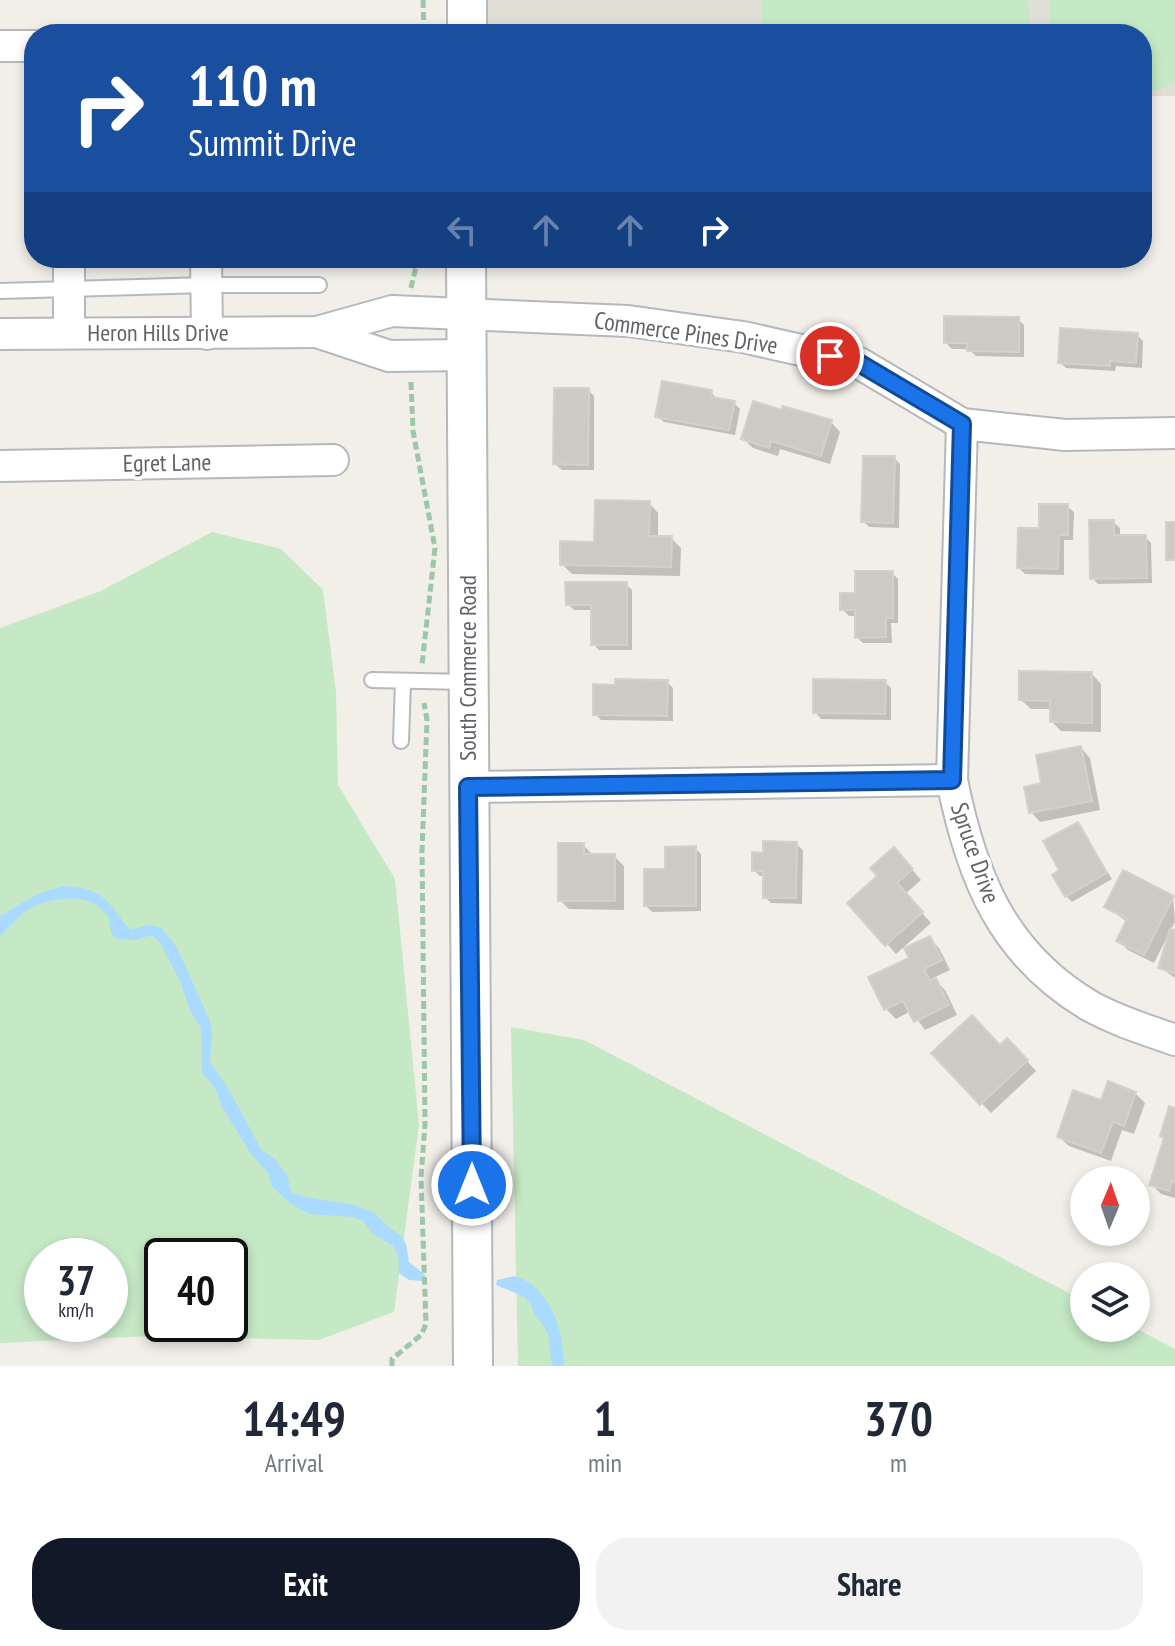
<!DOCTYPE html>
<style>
:root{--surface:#fff;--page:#f2f2f3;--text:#1f2937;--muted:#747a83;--accent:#111827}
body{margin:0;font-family:"PT Sans Narrow",sans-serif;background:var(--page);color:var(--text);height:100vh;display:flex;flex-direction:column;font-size:30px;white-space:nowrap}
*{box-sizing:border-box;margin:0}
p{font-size:26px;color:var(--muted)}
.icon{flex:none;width:44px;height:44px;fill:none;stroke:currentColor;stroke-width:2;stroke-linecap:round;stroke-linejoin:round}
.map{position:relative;height:1366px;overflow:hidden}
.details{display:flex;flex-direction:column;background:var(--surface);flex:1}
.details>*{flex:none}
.top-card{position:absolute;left:24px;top:24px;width:1128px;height:244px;border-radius:32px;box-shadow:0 4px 12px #0003;background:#1a4fa0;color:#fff;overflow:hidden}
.needle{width:52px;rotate:2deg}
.controls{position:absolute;left:1070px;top:1166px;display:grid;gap:16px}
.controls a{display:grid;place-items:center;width:80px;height:80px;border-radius:50%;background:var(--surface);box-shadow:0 4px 12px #0003;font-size:40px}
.speed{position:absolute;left:24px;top:1238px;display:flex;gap:16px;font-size:40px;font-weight:700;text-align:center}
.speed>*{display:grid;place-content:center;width:104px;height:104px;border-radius:50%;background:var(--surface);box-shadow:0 4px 12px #0003;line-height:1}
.speed small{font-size:20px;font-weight:400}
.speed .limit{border:4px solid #111;border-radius:12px;background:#fff;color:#111}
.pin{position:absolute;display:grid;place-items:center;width:68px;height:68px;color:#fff;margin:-34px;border:4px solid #fff;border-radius:50%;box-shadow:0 2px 8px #0007}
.me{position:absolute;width:88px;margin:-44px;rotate:0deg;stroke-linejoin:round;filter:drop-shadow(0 0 6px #0008)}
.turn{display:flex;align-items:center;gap:28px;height:168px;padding:0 32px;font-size:36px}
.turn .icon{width:104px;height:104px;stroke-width:2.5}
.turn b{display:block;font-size:56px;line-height:68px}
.lanes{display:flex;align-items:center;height:76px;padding:0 32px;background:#0003;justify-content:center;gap:40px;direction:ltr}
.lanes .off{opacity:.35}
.eta{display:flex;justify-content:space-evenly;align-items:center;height:136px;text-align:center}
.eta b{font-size:48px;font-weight:800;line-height:56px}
.button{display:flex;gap:16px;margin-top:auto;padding:16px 32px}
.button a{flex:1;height:92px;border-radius:32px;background:var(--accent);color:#fff;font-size:32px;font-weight:800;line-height:92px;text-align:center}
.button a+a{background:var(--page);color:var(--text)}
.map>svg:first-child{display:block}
.education{fill:#e1ded6}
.green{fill:#c5e8c5;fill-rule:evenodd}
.water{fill:#aadaff}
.shadow{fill:#0003}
.building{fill:#cccac5;stroke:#d6d1c6;stroke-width:2}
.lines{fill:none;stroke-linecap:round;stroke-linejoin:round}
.service-casing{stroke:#b5b8bc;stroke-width:18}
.minor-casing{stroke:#b5b8bc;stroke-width:34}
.tertiary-casing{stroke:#b5b8bc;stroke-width:42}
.path{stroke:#9cc7a9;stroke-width:5;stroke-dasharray:8 4;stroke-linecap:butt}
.service{stroke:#fff;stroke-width:14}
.minor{stroke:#fff;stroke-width:30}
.tertiary{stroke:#fff;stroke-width:38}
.route-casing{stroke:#114b97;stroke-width:20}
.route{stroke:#1a73e8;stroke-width:14}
.labels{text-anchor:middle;stroke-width:7;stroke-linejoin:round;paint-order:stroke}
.street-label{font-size:24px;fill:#5f6368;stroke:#fff}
</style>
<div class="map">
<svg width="1175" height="1366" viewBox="0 0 1175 1366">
<rect width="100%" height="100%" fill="#f1efe8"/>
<polygon class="education" points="452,0 1175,0 1175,96 1142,96 1142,34 452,34"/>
<g class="green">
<polygon points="762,0 1028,0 1030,34 762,34"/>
<polygon points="1049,0 1175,0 1175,83 1157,90 1142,92 1142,34 1050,34"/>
<path d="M212 532 281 549 323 590 336 692 338 785 395 879 419 1125 394 1312 319 1340 150 1336 0 1343V628L101 591ZM42 1256H110V1324H42ZM162 1256H230V1324H162Z"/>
<polygon points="511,1027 584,1040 1084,1301 1084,1328 1135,1328 1175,1349 1175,1366 518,1366"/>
</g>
<g class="water">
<path d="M63 886C106 888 106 901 130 930L148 925 162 928 177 948 210 1021 212 1032 210 1062 229 1090 261 1149 275 1159 287 1175 291 1192C316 1203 345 1199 370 1211 377 1214 382 1222 389 1227 407 1240 406 1240 409 1262L425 1275 424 1281 409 1280 399 1273 398 1255 393 1246 373 1234 363 1221 353 1217 310 1214 294 1206 272 1187 268 1173 251 1154 221 1105 215 1088 202 1073 201 1028 190 1010 180 981 160 943 152 935 135 940 117 939 111 933 109 917C105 913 100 907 95 904 78 893 42 900 27 910 18 917 7 928 0 937V916L38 894Z"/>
<path d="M514 1276C551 1286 564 1332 564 1366H552L548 1333 533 1311 531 1303 523 1296 496 1285 497 1280Z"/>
</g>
<g class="shadow">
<polygon points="1018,319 1024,325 1024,357 976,356 969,349 952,349 946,343"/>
<polygon points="1137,335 1143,341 1142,368 1116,366 1115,371 1066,368 1060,362"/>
<polygon points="588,390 594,396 594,470 562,470 555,464"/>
<polygon points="711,392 717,400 734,403 740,409 735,435 664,422 657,416"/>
<polygon points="831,422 840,432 830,464 780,449 778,456 753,448 743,439"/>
<polygon points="894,458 900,464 899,528 869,527 863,521"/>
<polygon points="649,503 658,513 658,538 671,538 681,548 680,576 572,574 562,564 596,544"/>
<polygon points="1067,506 1074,512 1073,540 1064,540 1064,575 1025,574 1019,568 1041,530"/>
<polygon points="1113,522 1120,528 1120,537 1145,537 1151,543 1152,583 1098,584 1092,578"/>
<polygon points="892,573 898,579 898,623 891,623 892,643 863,643 857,637 857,616 849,616 842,609 857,595"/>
<polygon points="626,584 632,590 632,650 599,650 593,644 593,610 574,610 568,604"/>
<polygon points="1092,674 1101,684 1101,732 1061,731 1052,722 1052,709 1031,709 1021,700"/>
<polygon points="667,682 673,688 673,721 601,720 595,714"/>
<polygon points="885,682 891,688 891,720 821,719 815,712"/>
<polygon points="1081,748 1090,758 1100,810 1040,822 1031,812 1043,785"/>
<polygon points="1077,824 1112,879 1072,902 1066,896 1062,871"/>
<polygon points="796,844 803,850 802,904 771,903 765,897 765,876 760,876 754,870 765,855"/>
<polygon points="583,845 594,856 614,856 624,866 624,910 569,909 560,900"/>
<polygon points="695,848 701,854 701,911 652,912 646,906 667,871"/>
<polygon points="903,859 921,880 905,894 931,923 896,954 850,903"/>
<polygon points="1173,898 1175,922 1170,931 1175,932 1175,978 1160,967 1169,938 1167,937 1154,963 1128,950 1118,940 1127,922 1107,907"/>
<polygon points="929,938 939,948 950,970 933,978 945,990 957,1015 925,1030 911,1011 896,1019 886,1009 911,959"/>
<polygon points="1000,1047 1017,1050 1036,1071 991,1113 934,1053"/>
<polygon points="1135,1093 1145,1103 1134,1134 1122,1130 1111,1161 1069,1146 1059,1137 1102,1103"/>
<polygon points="1175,1110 1175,1198 1161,1194 1151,1184"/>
</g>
<g class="building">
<polygon points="944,316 1019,317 1019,352 967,351 967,343 944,343"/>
<polygon points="1060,328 1138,333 1136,363 1110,361 1110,366 1058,363"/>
<polygon points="662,381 712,390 711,397 735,401 729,430 655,417"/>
<polygon points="554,388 589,388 588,465 553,464"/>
<polygon points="753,401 782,410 783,406 832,420 821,456 771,441 769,448 741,439"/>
<polygon points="863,456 895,456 893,523 861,522"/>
<polygon points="595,500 650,501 649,536 672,536 671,567 560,565 560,541 594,542"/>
<polygon points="1039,504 1068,504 1068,535 1059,535 1058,569 1017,568 1018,528 1039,528"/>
<polygon points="1089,520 1114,520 1114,535 1146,535 1147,578 1090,579"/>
<rect x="1166" y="522" width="9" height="38"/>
<polygon points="855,571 893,571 893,618 886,618 886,637 855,638 855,610 840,610 840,593 855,593"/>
<polygon points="565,582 627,582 627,645 591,645 591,605 566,605"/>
<polygon points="1019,671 1092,672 1092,723 1050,722 1050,701 1019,700"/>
<polygon points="615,679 668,680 667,716 593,715 593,684 615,685"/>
<polygon points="813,679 886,680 885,714 813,713"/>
<polygon points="1081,746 1092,801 1029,813 1024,787 1041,783 1036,755"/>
<polygon points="1078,822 1107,873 1065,897 1052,875 1059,870 1043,841"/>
<polygon points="763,841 797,842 796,898 763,898 763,871 752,871 752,852 763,853"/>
<polygon points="558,843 584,843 584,854 615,854 615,901 558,901"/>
<polygon points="696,846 696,906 644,906 644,869 665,869 665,847"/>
<polygon points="894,847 913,869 897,883 923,912 885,946 847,903 877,876 870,868"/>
<polygon points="1123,870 1174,896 1144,955 1116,941 1127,919 1104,907"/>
<polygon points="1170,929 1175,930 1175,973 1158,968"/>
<polygon points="930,936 942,960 924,969 930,981 936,978 949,1005 914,1022 903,1001 884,1010 868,977 909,958 904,948"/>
<polygon points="972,1015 1000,1045 1007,1038 1028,1060 980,1105 931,1053"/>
<polygon points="1108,1081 1136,1092 1124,1126 1113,1122 1101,1153 1057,1137 1073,1090 1101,1100"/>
<polygon points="1169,1106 1175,1108 1175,1182 1172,1181 1169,1191 1149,1185 1164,1138 1160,1136"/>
</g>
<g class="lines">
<g class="service-casing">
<g id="service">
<polyline points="0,291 206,285 319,285"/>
<polyline points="372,680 468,682"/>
<polyline points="401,741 403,681"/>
</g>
</g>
<g class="minor-casing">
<g id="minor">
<polyline points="0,46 34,46"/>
<polyline points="206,258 207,334"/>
<polyline points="317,332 389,356 469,355"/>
<polyline points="69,333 69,258"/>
<polyline points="0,334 317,332 392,311 628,321 743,337 859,363 962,424 1065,435 1175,433"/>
<path d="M962 424 952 780C971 876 1002 954 1090 1006 1117 1021 1147 1030 1175 1040"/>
<polyline points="0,466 333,460"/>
<polyline points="468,787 952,780"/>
</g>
</g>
<g class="tertiary-casing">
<g id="tertiary">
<polyline points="467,0 467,34"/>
<polyline points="466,258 473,1366"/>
</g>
</g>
<g class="path">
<polyline points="423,0 424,34"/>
<polyline points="411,288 418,258"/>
<polyline points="411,382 413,431 435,548 422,665"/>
<polyline points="392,1366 392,1359 421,1335 426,1324 421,1178 425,1124 422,851 427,720 424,703"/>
</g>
<use href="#service" class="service"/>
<use href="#minor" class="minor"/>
<use href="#tertiary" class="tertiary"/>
</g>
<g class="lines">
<g class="route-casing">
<polyline id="route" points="472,1185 468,787 952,780 962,424 859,363 830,356"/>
</g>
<use href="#route" class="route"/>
</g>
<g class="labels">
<g class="street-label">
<text x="158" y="341">Heron Hills Drive</text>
<text transform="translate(686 333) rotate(8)" y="8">Commerce Pines Drive</text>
<text transform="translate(167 463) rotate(-1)" y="8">Egret Lane</text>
<text transform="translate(468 668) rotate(-90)" y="8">South Commerce Road</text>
<text transform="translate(975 853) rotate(71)" y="8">Spruce Drive</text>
</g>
</g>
</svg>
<div class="controls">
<a><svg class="needle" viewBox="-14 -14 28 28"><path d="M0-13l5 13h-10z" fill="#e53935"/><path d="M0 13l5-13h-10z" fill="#747a83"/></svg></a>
<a><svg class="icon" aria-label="layers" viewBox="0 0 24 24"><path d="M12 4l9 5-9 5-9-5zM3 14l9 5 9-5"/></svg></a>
</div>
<div class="speed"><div>37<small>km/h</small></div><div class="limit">40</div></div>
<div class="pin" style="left:830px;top:356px;background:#d93025"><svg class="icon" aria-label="arrive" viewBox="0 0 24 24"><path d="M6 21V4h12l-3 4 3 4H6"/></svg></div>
<svg class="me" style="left:472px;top:1185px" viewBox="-20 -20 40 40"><circle r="17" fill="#1a73e8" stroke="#fff" stroke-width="3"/><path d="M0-11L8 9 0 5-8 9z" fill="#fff"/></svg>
<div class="top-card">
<div class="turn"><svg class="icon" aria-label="right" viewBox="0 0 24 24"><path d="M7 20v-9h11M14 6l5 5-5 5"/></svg><div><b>110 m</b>Summit Drive</div></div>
<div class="lanes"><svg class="icon off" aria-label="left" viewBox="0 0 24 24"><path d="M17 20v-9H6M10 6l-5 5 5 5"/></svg><svg class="icon off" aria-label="ahead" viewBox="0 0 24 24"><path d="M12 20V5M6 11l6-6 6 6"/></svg><svg class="icon off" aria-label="ahead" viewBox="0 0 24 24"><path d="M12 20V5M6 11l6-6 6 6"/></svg><svg class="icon" aria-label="right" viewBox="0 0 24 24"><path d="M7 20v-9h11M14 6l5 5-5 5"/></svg></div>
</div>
</div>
<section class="details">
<div class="eta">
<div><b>14:49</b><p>Arrival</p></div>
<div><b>1</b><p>min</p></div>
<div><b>370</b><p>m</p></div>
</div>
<div class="button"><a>Exit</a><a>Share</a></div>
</section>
